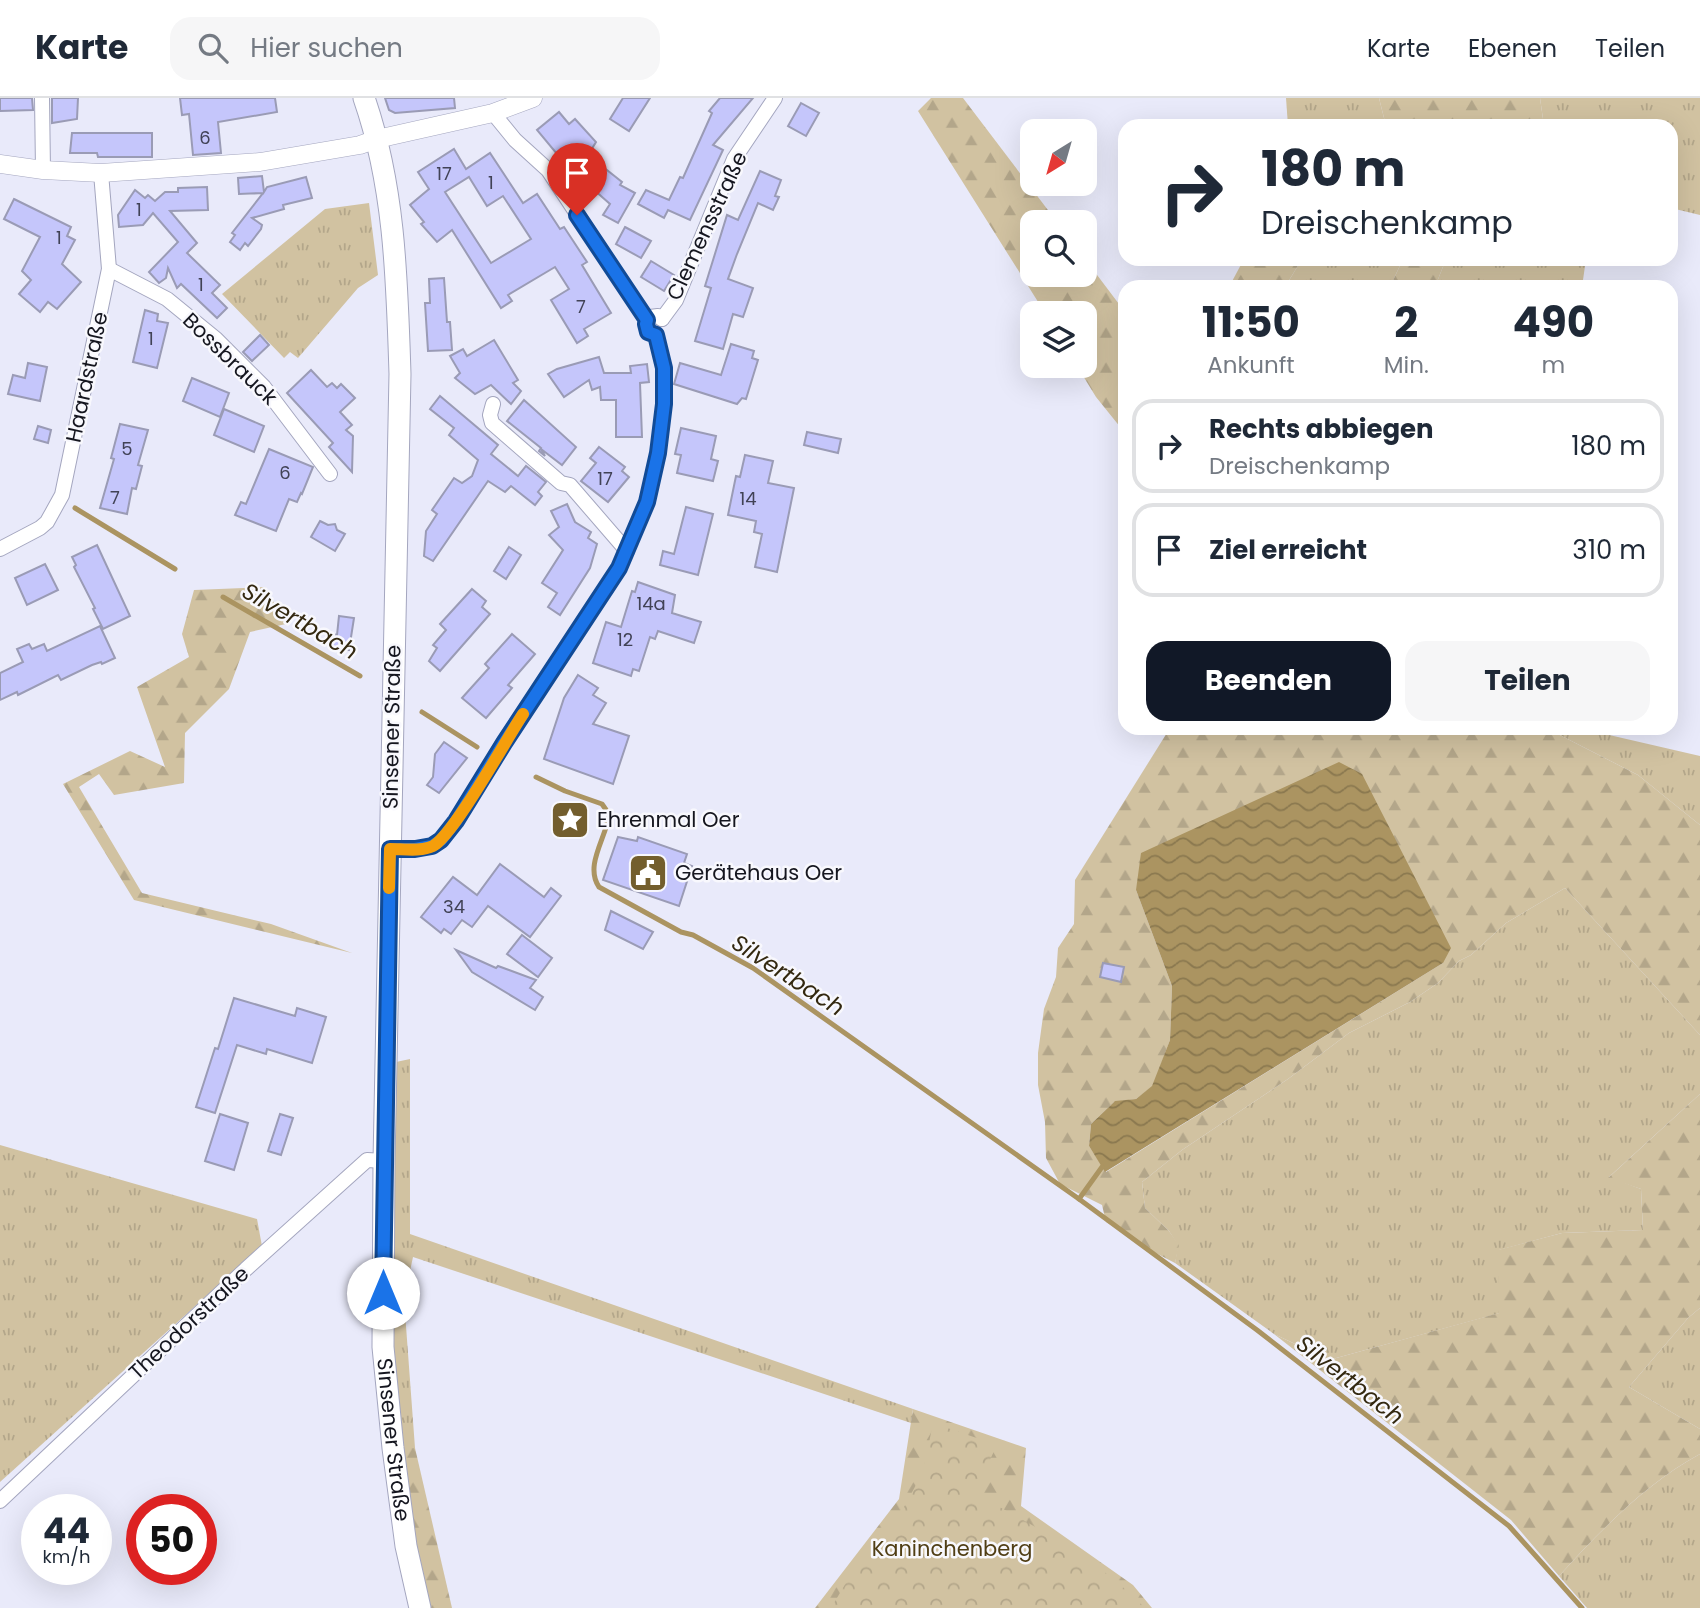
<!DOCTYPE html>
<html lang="de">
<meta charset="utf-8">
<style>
:root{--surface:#fff;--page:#f6f6f7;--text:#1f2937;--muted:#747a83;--line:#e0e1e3;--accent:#111827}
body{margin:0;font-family:Poppins,sans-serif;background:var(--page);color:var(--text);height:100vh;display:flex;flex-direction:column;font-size:26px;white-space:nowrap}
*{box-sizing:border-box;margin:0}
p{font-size:23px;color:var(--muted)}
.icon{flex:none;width:38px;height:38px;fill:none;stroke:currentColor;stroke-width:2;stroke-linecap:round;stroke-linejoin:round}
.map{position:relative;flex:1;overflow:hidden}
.details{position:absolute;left:1118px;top:182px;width:560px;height:455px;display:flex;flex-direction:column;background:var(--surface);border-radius:21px;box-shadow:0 7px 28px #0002}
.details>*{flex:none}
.banner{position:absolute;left:1118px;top:21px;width:560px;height:147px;border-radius:21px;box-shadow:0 7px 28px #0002;background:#fff;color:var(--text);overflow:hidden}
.needle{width:46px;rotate:217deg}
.buttons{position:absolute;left:1020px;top:21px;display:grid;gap:14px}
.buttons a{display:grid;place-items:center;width:77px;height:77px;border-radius:14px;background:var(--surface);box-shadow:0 7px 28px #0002;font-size:35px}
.speed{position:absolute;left:21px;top:1396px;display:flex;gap:14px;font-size:35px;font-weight:700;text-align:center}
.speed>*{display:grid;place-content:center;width:91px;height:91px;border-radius:50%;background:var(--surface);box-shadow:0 7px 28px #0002;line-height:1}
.speed small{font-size:18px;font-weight:400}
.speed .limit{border:10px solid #d22;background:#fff;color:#111}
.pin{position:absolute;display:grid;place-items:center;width:60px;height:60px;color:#fff;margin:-72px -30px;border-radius:50% 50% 50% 0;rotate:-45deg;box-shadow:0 0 7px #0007}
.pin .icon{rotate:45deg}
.me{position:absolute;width:77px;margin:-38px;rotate:0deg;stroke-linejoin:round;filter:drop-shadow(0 0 5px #0008)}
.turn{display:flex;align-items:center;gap:24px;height:147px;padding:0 28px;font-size:32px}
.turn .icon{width:91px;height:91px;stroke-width:2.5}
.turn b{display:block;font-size:49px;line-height:60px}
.eta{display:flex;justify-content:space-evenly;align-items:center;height:119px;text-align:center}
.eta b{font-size:42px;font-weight:700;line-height:49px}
.button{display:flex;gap:14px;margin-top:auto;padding:14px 28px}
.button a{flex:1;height:80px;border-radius:21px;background:var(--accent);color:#fff;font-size:28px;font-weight:700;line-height:80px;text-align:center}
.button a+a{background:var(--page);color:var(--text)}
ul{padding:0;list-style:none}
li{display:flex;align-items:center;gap:21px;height:94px;margin:0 14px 10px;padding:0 14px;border:4px solid var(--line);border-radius:21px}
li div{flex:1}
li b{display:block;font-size:26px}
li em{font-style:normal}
header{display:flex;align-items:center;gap:42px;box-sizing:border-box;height:98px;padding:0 35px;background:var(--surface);border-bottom:2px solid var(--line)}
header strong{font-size:33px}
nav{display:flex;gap:38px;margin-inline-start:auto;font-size:24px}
.search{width:490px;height:63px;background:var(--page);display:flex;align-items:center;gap:18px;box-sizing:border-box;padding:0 24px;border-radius:21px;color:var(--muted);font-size:26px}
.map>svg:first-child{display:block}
.grass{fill:url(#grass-tufts)}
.forest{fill:url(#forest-firs);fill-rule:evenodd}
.park{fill:url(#park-crowns)}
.water{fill:url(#water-waves)}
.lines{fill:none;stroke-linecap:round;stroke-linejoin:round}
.stream{stroke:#ab9461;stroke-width:5}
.building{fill:#c5c6fb;stroke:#9a9bb5;stroke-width:2;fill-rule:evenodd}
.minor-casing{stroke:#a4a6bf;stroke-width:16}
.tertiary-casing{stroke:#a4a6bf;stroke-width:19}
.secondary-casing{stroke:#a4a6bf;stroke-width:23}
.minor{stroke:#fff;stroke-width:14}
.tertiary{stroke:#fff;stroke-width:18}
.secondary{stroke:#fff;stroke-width:21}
.route-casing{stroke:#114b97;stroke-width:18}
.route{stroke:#1a73e8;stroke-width:12}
.slow{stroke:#f59e0b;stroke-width:12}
.labels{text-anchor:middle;stroke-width:5;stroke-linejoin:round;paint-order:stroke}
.number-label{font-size:18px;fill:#414256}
.street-label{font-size:21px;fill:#15161f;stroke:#f8f8fd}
.poi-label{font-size:21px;fill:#15161f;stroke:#f8f8fd;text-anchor:start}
.park-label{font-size:21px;fill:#503e15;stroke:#f8f8fd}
.water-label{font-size:23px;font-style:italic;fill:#332810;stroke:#f8f8fd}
</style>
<header>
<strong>Karte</strong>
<div class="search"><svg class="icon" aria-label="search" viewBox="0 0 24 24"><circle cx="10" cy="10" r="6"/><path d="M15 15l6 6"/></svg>Hier suchen</div>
<nav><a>Karte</a><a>Ebenen</a><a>Teilen</a></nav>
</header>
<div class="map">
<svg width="1700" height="1510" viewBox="0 0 1700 1510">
<defs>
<pattern id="grass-tufts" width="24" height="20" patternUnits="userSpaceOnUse" patternTransform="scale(1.75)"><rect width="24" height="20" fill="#d1c2a1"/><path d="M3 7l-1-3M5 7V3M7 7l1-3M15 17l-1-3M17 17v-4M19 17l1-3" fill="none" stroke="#b3a68a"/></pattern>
<pattern id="forest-firs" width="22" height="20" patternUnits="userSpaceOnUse" patternTransform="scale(1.75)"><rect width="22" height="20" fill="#d1c2a1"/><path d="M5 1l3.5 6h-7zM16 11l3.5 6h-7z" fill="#b3a68a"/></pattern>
<pattern id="park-crowns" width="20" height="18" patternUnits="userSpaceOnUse" patternTransform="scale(1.75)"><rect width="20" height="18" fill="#d1c2a1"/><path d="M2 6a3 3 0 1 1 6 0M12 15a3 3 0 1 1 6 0" fill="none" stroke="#b3a68a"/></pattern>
<pattern id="water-waves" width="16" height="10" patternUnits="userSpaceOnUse" patternTransform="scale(1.75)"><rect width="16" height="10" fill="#ab9461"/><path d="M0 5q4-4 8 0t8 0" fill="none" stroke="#8a784f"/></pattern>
</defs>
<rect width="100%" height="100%" fill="#e9eafa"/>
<g class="grass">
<polygon points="1286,0 1379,0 1386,28 1288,28"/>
<polygon points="1540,0 1700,0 1700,117 1671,110 1671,28 1544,28"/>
<polygon points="369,105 378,177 358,190 298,260 290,254 284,260 222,196 325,111"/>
<polygon points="1302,161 1403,161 1390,189 1285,189"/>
<polygon points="1446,161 1503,161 1529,166 1530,161 1586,161 1582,189 1435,189"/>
<polygon points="1546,630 1579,630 1700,658 1700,727 1638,677"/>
<polygon points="1565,790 1700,937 1700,996 1609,1079 1641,1091 1643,1132 1562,1135 1499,1152 1500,1215 1329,1262 1274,1236 1175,1165 1178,1147 1169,1133 1145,1110 1142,1084 1182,1052 1288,981 1349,935 1410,904 1438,885 1459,863 1471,857 1506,825"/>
<polygon points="410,961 410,1136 913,1311 911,1325 413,1159 404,1201 415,1350 404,1350 391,1244 396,964"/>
<polygon points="0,1047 257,1121 262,1148 0,1384"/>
<polygon points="1700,1210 1700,1331 1629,1289 1688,1220"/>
<path d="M1700 1356V1510H1587L1559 1478C1600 1433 1646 1385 1700 1356Z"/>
</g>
<g class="forest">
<polygon points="931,0 963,0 1057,124 1032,124 1032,177 1085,177 1085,161 1125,214 1125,335 1096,299 1077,268 1085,268 1085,215 1045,215 918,13"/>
<polygon points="1379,0 1540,0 1544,28 1386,28"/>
<polygon points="1244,161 1302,161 1285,189 1229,189"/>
<polygon points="1403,161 1446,161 1435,189 1390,189"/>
<polygon points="265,489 286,526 250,534 229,591 185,635 184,685 114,697 99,676 79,689 142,795 271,826 352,855 134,802 63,686 130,653 165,669 137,589 189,559 182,536 194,492"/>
<path d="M1170 630H1546L1638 677 1700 727V937L1565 790 1506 825 1471 857 1459 863 1438 885 1410 904 1349 935 1288 981 1182 1052 1142 1084 1145 1110 1169 1133 1179 1147 1175 1165C1150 1153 1129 1138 1106 1124L1102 1107 1060 1086 1046 1060 1045 1024 1038 987V955L1044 911 1056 879 1058 850 1074 826 1075 782ZM1136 792 1443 865 1106 1074 1089 1048 1091 1026 1114 1004 1136 1001 1153 988 1170 942 1172 888Z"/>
<path d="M1700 996V1210L1688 1220 1629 1289 1700 1331V1356C1646 1385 1600 1433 1559 1478L1511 1422 1274 1236 1329 1262 1499 1215 1498 1152 1562 1135 1643 1132 1641 1091 1608 1080Z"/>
<polygon points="913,1311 1026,1350 1021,1408 1133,1487 1152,1510 815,1510 899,1401"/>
<polygon points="404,1350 415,1350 452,1510 428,1510 412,1427"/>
</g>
<path class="park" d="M933 1325 997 1347 974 1395C1034 1428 1097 1460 1145 1510H831L856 1468 886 1442 923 1374Z"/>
<polygon class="water" points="1339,664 1362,676 1451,850 1443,865 1105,1074 1089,1048 1091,1026 1115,1003 1136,1001 1152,988 1170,942 1172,888 1136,792 1141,755"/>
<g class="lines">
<g class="stream">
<polyline points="75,410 175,471"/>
<polyline points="223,499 360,578"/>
<polyline points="422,614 477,649"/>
<path d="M536 679 565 693 602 706 609 716C607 739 584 767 599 789L681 834 693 837 753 870 1079 1101 1257 1232 1509 1428 1582 1510"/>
<polyline points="1079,1101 1102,1069"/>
</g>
</g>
<g class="building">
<polygon points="0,0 32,0 33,12 0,13"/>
<polygon points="52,0 78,0 77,21 52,25"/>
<polygon points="180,0 275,0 277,14 218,24 221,55 193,57 189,16 182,17"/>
<polygon points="385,0 454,0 455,10 395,15 389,12"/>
<polygon points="623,0 650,0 629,33 610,21"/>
<polygon points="720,0 753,0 713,47 723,52 690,122 668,112 664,120 638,106 646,92 669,102 680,79 683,80 712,15 709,13"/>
<polygon points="801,5 819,15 806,38 788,28"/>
<polygon points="559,14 569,26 575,21 596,44 588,57 622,84 620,87 635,95 618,125 603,117 610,106 567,68 537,32"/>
<polygon points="72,35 152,35 152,59 98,59 97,55 70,55"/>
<path d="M454 51 466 71 490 55 523 105 537 96 560 131 564 129 587 164 582 167 611 215 584 231 588 238 577 245 551 202 569 191 555 169 508 197 512 203 501 210 452 132 437 144 421 126 424 124 410 107 429 91 418 74ZM469 79 487 108 503 98 531 141 491 165 445 94Z"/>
<polygon points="760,73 781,82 775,98 779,99 773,112 758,105 737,156 728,181 753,190 743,219 733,216 723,251 695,243 711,190 705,188 727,117 738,122"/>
<polygon points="262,78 264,94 267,89 306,79 312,100 283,107 284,111 252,120 262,127 261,131 248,148 245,145 240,152 230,144 235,137 232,135 263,95 239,96 238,80"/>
<polygon points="207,89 208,112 170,113 197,145 187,155 220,187 212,195 227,210 217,220 181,186 177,190 168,170 166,180 159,185 149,174 178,144 153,115 143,127 119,129 118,117 135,92 145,100 148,97 155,103 165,94 178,94 178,90"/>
<polygon points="14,101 71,129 67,138 75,142 62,166 81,184 57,211 48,204 40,214 19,196 31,182 22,173 40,139 4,121"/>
<polygon points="625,129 651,143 641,160 616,146"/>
<polygon points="651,163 674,177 664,193 641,179"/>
<polygon points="444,180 447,224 450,224 452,252 428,253 425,205 430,205 429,181"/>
<polygon points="145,212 158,216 157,223 168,225 157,270 133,264"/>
<polygon points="260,237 269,247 252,263 243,254"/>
<polygon points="494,242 518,282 513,285 521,293 511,306 491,287 475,296 455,280 460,275 450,258 463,251 467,258"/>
<polygon points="731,246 754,253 752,260 758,262 746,301 742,300 737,306 674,286 680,265 721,277"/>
<polygon points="599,259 604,275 631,275 630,268 647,266 649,284 640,285 642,339 616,339 616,302 601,302 600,289 592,292 589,282 564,299 548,276 557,271"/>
<polygon points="28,265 47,269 40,303 8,296 13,277 25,280"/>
<polygon points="311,272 327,289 332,285 337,290 341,286 355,300 340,314 352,327 346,332 353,338 352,374 329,349 333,345 287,295"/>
<polygon points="192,280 229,295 220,319 183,303"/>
<polygon points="440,298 498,347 491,356 518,378 526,368 546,384 538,394 542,398 535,407 511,388 505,394 488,383 433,463 424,458 426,433 437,416 432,412 454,380 462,385 472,378 478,362 449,337 454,330 430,311"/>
<polygon points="524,302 576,349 562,367 541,351 545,358 539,353 541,350 507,323"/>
<polygon points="224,311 264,328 254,354 214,337"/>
<polygon points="120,326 148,332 138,367 142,368 136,391 132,390 127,416 100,410 114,361 111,360"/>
<polygon points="38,328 51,332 48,345 34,341"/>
<polygon points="681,330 716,338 711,361 718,363 713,383 677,375 681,357 675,356"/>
<polygon points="807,334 841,341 838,355 804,347"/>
<polygon points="599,349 625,369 622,373 629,379 608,404 581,383 596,365 590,360"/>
<polygon points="269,351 313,369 302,396 301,395 297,404 289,401 276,433 235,417 241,404 246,406"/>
<polygon points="745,357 773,363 768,385 794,390 777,474 755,469 762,436 754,434 756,423 728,417 736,378 740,379"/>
<polygon points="567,406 575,424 591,434 588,440 597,446 590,470 560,517 548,509 557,495 542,485 563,452 549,437 559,429 551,413"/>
<polygon points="686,409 713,416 698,477 660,467 663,453 674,456"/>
<polygon points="320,423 328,427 335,426 337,432 345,436 335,453 311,439"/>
<polygon points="97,447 130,518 103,531 93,511 95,510 74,469 76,467 72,459"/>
<polygon points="509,449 521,457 506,481 494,473"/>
<polygon points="45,466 58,492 27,507 15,480"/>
<polygon points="638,484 675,497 672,515 701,524 694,545 658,533 655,541 650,539 639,573 633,571 631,578 593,565 606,524 621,529 632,493 635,494"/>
<polygon points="472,491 486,503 482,509 490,516 440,573 429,563 437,550 433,547 446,532 440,526"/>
<polygon points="339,518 354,520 349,552 332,549 333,536 337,537"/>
<polygon points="100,528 115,560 102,566 101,564 92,567 61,582 58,577 18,597 17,594 0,602 0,575 23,564 17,551 29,546 32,551 44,546 47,553"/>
<polygon points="512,536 535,556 508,587 512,590 486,620 462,600 489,570 485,566"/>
<polygon points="578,577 598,590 593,597 606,605 593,626 629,638 613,686 544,661 564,600"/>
<polygon points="444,644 467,660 439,695 427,687 433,679 435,656"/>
<polygon points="618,739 637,743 638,739 687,756 684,765 692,768 679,808 603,782"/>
<polygon points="500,766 544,799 551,790 561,798 530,839 488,808 472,829 462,822 451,836 444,831 441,835 421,819 453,779 477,797"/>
<polygon points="611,813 653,834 643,851 605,832"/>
<polygon points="522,837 552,860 538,879 507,856"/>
<polygon points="456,852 496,870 498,868 536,882 530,890 543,899 535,912 472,874"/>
<polygon points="1103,865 1124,869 1121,884 1100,879"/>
<polygon points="234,900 295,918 297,910 326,919 312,965 267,951 266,956 237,947 215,1015 196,1009 215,950 218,951"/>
<polygon points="220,1016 248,1025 234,1072 205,1063"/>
<polygon points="280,1016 293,1020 281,1057 268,1053"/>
</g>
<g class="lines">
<g class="minor-casing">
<g id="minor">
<polyline points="42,0 43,72"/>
<polyline points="493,15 515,42 548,72 647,222"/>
<polyline points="109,171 167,201 216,241 264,289 330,376"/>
<polyline points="662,221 676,202 734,61 775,0"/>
<polyline points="493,306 490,317 492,325 561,385 570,387 627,453"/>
<polyline points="0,451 40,430 47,424 62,397 109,171 101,75"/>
<polyline points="390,751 415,751 432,748 441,742 456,723 504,644 619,470 647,403 658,355 664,306 664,270 656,237 648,234 646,226 650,219 658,218 662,221"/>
<polyline points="0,1403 246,1171 367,1062 384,1063"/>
</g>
</g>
<g class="tertiary-casing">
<polyline id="tertiary" points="0,66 43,72 101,75 260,64 360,47 377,41 493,15 533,0"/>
</g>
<g class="secondary-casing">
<g id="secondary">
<path id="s1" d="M364 0C395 89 397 183 400 276L384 1063 383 1249 393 1350 406 1448 420 1510"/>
</g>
</g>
<use href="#minor" class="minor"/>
<use href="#tertiary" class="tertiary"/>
<use href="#secondary" class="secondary"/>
</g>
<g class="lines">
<g class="route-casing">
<polyline id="route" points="383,1195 390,751 415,751 432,748 441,742 456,723 504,645 619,470 647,404 658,355 664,306 664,270 656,237 648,234 646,226 647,222 577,117"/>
</g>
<use href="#route" class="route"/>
<path class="slow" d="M389 790 390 751C403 751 421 754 433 748 453 738 507 640 523 616"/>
</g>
<defs>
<g id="sight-square" transform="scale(2.0125)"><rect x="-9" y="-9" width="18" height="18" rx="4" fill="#735e2d" stroke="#f8f8fd"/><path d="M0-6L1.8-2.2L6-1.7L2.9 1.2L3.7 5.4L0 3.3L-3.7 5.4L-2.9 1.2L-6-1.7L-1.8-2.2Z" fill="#fff"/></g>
<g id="civic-square" transform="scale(2.0125)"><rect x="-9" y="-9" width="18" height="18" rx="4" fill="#735e2d" stroke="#f8f8fd"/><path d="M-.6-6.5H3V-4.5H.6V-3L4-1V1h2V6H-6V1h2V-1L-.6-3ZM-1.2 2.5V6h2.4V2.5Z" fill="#fff"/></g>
</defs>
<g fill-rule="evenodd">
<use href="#sight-square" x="570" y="722"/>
<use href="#civic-square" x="648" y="775"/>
</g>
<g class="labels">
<g class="number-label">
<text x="205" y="46">6</text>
<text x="444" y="82">17</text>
<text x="491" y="91">1</text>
<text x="139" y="118">1</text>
<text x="59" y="146">1</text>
<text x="201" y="193">1</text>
<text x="581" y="215">7</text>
<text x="151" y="247">1</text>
<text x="127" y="357">5</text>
<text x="285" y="381">6</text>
<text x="605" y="387">17</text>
<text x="115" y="406">7</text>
<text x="748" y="407">14</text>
<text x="651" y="512">14a</text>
<text x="625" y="548">12</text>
<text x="454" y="815">34</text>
</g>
<g class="street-label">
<text transform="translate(707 128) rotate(-65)" y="7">Clemensstraße</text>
<text transform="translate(230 261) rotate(44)" y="7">Bossbrauck</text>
<text transform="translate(87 279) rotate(-78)" y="7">Haardstraße</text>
<text transform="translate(392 629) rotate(-89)" y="7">Sinsener Straße</text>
<text transform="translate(189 1225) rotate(-43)" y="7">Theodorstraße</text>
<text dy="7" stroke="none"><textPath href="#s1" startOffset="1346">Sinsener Straße</textPath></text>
</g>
<g class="poi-label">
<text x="597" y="729">Ehrenmal Oer</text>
<text x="675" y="782">Gerätehaus Oer</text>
</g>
<g class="park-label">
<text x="952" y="1458">Kaninchenberg</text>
</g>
<g class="water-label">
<text transform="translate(300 523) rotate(30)" y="8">Silvertbach</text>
<text transform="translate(788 877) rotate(33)" y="8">Silvertbach</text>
<text transform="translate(1350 1282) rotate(38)" y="8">Silvertbach</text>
</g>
</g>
</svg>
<div class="buttons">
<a><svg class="needle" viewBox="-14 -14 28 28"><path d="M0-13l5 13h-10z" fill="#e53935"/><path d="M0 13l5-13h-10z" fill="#747a83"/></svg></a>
<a><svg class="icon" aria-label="search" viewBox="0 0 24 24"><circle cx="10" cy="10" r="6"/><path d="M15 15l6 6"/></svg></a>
<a><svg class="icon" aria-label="layers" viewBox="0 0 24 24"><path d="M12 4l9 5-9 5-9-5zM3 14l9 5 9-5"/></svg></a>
</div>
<div class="speed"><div>44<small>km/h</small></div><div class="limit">50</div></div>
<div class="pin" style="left:577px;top:117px;background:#d93025"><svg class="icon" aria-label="arrive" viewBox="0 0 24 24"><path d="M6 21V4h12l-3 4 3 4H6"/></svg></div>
<svg class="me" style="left:383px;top:1195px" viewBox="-20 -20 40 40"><circle r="19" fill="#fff"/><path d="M0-13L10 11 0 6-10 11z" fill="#1a73e8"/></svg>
<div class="banner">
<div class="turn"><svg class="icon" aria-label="right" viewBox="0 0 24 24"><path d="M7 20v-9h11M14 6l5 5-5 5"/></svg><div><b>180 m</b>Dreischenkamp</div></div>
</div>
<section class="details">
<div class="eta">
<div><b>11:50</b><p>Ankunft</p></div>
<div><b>2</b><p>Min.</p></div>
<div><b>490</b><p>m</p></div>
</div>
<ul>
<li><svg class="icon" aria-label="right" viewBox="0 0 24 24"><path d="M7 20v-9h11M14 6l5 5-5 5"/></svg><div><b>Rechts abbiegen</b><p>Dreischenkamp</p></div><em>180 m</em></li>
<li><svg class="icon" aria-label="arrive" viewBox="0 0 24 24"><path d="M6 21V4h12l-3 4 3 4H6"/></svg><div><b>Ziel erreicht</b></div><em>310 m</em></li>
</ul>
<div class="button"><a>Beenden</a><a>Teilen</a></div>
</section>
</div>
